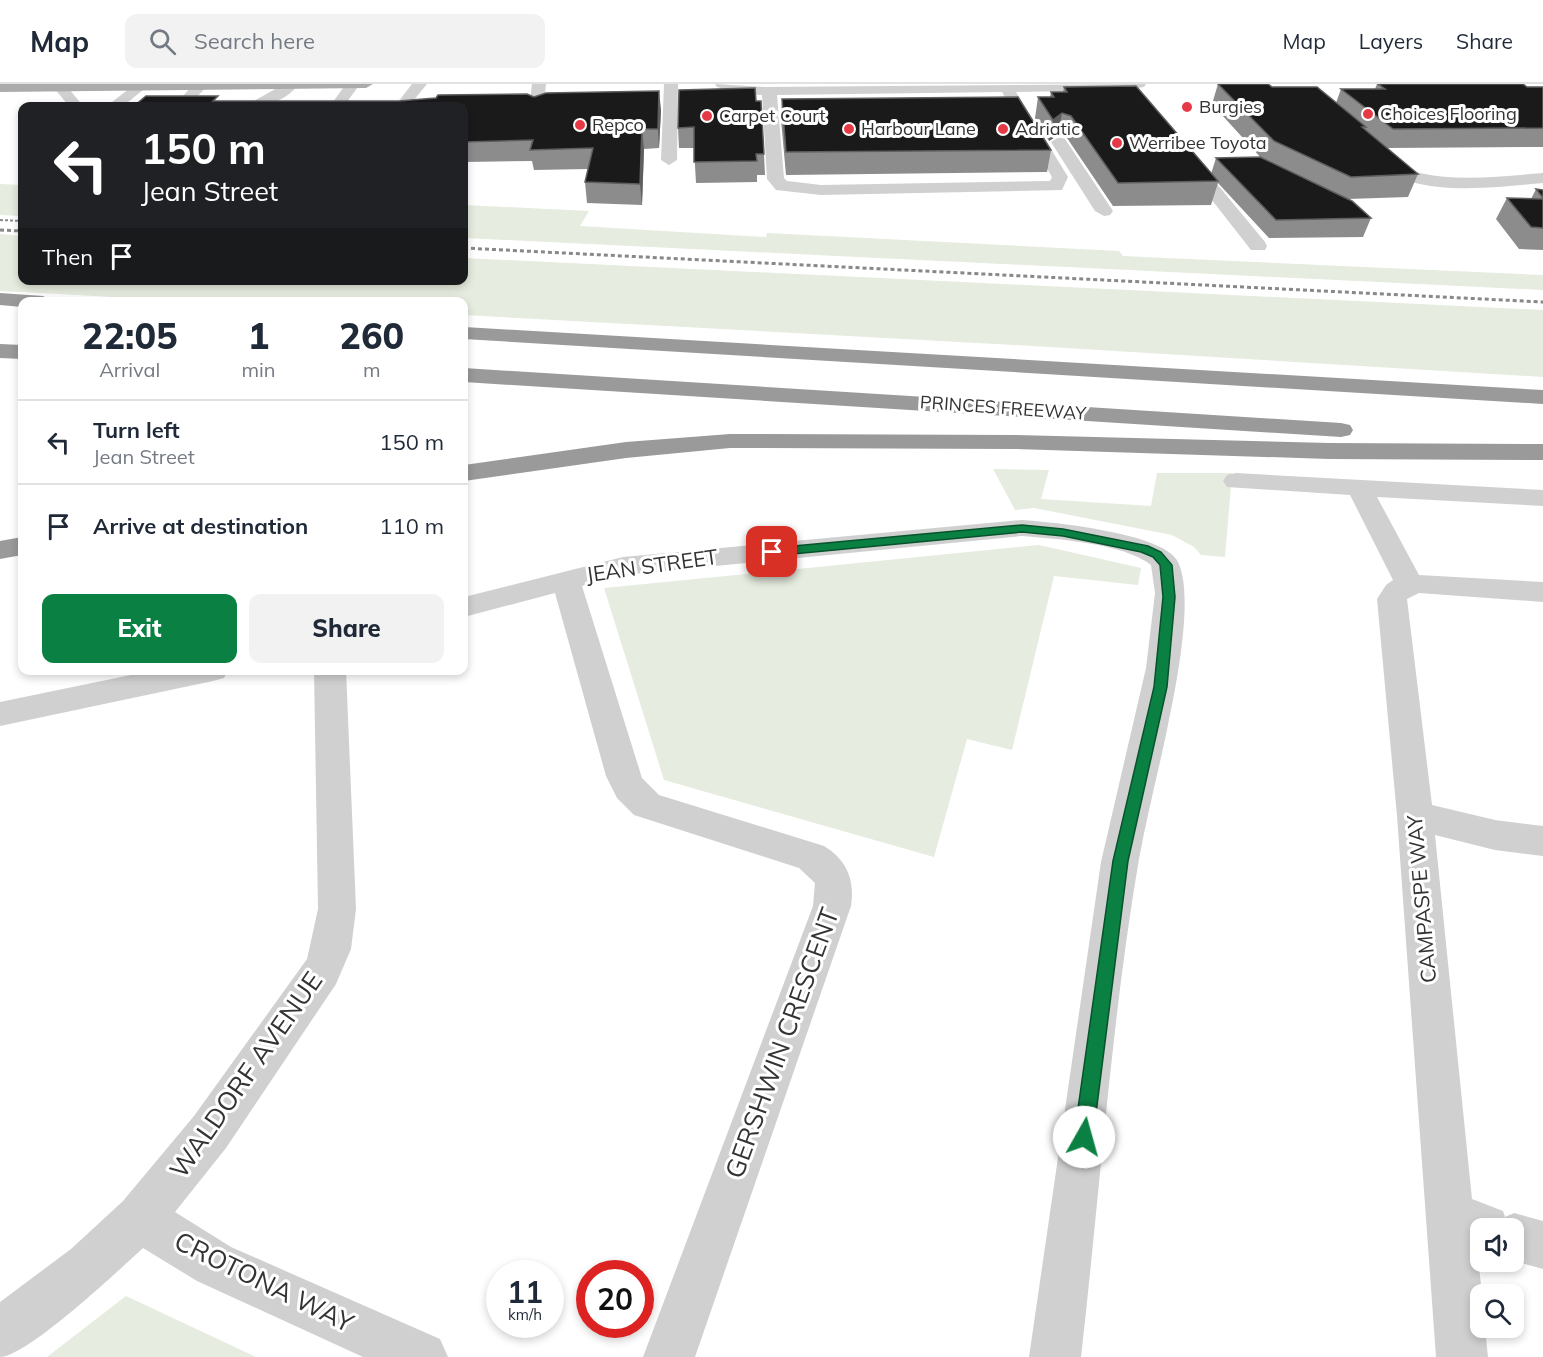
<!DOCTYPE html>
<style>
:root{--surface:#fff;--page:#f2f2f3;--text:#1f2937;--muted:#747a83;--line:#e0e1e3;--accent:#0b8043}
body{margin:0;font-family:Mulish,sans-serif;background:var(--page);color:var(--text);height:100vh;display:flex;flex-direction:column;font-size:22px;white-space:nowrap}
*{box-sizing:border-box;margin:0}
p{font-size:20px;color:var(--muted)}
.icon{flex:none;width:33px;height:33px;fill:none;stroke:currentColor;stroke-width:2;stroke-linecap:round;stroke-linejoin:round}
.map{position:relative;flex:1;overflow:hidden}
.sheet{position:absolute;left:18px;top:213px;width:450px;height:378px;display:flex;flex-direction:column;background:var(--surface);border-radius:12px;box-shadow:0 3px 9px #0003}
.sheet>*{flex:none}
.banner{position:absolute;left:18px;top:18px;width:450px;height:183px;border-radius:12px;box-shadow:0 3px 9px #0003;background:#202124;color:#fff;overflow:hidden}
.tools{position:absolute;left:1470px;top:1134px;display:grid;gap:12px}
.tools a{display:grid;place-items:center;width:54px;height:54px;border-radius:12px;background:var(--surface);box-shadow:0 3px 9px #0003;font-size:30px}
.speed{position:absolute;left:486px;top:1176px;display:flex;gap:12px;font-size:30px;font-weight:700;text-align:center}
.speed>*{display:grid;place-content:center;width:78px;height:78px;border-radius:50%;background:var(--surface);box-shadow:0 3px 9px #0003;line-height:1}
.speed small{font-size:15px;font-weight:400}
.speed .limit{border:9px solid #d22;background:#fff;color:#111}
.pin{position:absolute;display:grid;place-items:center;width:51px;height:51px;color:#fff;margin:-26px;border-radius:12px;box-shadow:0 3px 9px #0006}
.me{position:absolute;width:66px;margin:-33px;rotate:7deg;stroke-linejoin:round;filter:drop-shadow(0 0 4px #0008)}
.turn{display:flex;align-items:center;gap:21px;height:126px;padding:0 24px;font-size:27px}
.turn .icon{width:78px;height:78px;stroke-width:2.5}
.turn b{display:block;font-size:42px;line-height:51px}
.then{display:flex;align-items:center;height:57px;padding:0 24px;background:#0003;gap:12px;font-size:22px}
.eta{display:flex;justify-content:space-evenly;align-items:center;height:102px;text-align:center}
.eta b{font-size:36px;font-weight:800;line-height:42px}
.cta{display:flex;gap:12px;margin-top:auto;padding:12px 24px}
.cta a{flex:1;height:69px;border-radius:12px;background:var(--accent);color:#fff;font-size:24px;font-weight:800;line-height:69px;text-align:center}
.cta a+a{background:var(--page);color:var(--text)}
ul{padding:0;list-style:none}
li{display:flex;align-items:center;gap:18px;height:84px;padding:0 24px;border-top:2px solid var(--line)}
li div{flex:1}
li b{display:block;font-size:22px}
li em{font-style:normal}
header{display:flex;align-items:center;gap:36px;box-sizing:border-box;height:84px;padding:0 30px;background:var(--surface);border-bottom:2px solid var(--line)}
header strong{font-size:28px}
nav{display:flex;gap:33px;margin-inline-start:auto;font-size:21px}
.search{width:420px;height:54px;background:var(--page);display:flex;align-items:center;gap:15px;box-sizing:border-box;padding:0 21px;border-radius:12px;color:var(--muted);font-size:22px}
.map>svg:first-child{display:block}
.green{fill:#e6ecdf}
.lines{fill:none;stroke-linecap:round;stroke-linejoin:round}
.minor{fill:#d0d0d0;fill-rule:evenodd}
.major{fill:#ababab;fill-rule:evenodd}
.highway{fill:#9a9a9a;fill-rule:evenodd}
.rail-far1{stroke:#888;stroke-width:2;stroke-dasharray:3 2;stroke-linecap:butt}
.rail{stroke:#888;stroke-width:3;stroke-dasharray:4 3;stroke-linecap:butt}
.wall{fill:#8c8c8c}
.shaded-wall{fill:#5f5f5f}
.building{fill:#1a1a1a;stroke:#5f5f5f;stroke-width:1.5}
.route{fill:#0b8043;stroke:#07532c;stroke-width:1.5}
.poi-dot{fill:#e63946;stroke:#fff;stroke-width:2}
.labels{text-anchor:middle;stroke-width:6;stroke-linejoin:round;paint-order:stroke}
.far-poi-label{font-size:18px;fill:#333;stroke:#fff;text-anchor:start}
.far-street-label{font-size:18px;fill:#333;stroke:#fff}
.street-label{font-size:21px;fill:#333;stroke:#fff}
.near-street-label{font-size:26px;fill:#333;stroke:#fff}
</style>
<header>
<strong>Map</strong>
<div class="search"><svg class="icon" aria-label="search" viewBox="0 0 24 24"><circle cx="10" cy="10" r="6"/><path d="M15 15l6 6"/></svg>Search here</div>
<nav><a>Map</a><a>Layers</a><a>Share</a></nav>
</header>
<div class="map">
<svg width="1543" height="1273" viewBox="0 0 1543 1273">
<rect width="100%" height="100%" fill="#fff"/>
<g class="green">
<polygon points="0,100 22,101 22,132 0,131"/>
<polygon points="464,121 589,127 580,142 766,153 767,149 1119,167 1123,172 1543,191 1543,206 464,154"/>
<polygon points="0,150 22,152 22,196 464,196 464,174 1543,226 1543,293 1014,261 464,231 464,218 209,218 0,207"/>
<polygon points="993,385 1049,386 1041,415 1151,422 1157,389 1232,389 1225,473 1201,471 1194,463 1172,451 1034,424 1015,426"/>
<polygon points="1039,461 1141,484 1138,501 1054,492 1012,666 967,655 934,773 664,696 604,504"/>
<polygon points="126,1212 256,1273 47,1273"/>
</g>
<g class="lines">
<g class="minor">
<polygon points="55,0 65,0 83,22 69,22 53,3"/>
<polygon points="135,0 148,2 123,22 107,22"/>
<polygon points="194,0 207,2 196,14 201,22 187,22 181,14"/>
<path d="M284 0 298 1C286 17 264 24 245 22Z"/>
<polygon points="346,0 360,0 344,22 330,22"/>
<polygon points="412,0 427,0 409,22 395,22"/>
<polygon points="532,0 546,0 543,26 536,30 529,26"/>
<polygon points="664,0 678,0 677,76 669,81 661,76"/>
<path d="M715 0 764 3 1146 0 1144 3 1124 6 1016 8 1068 93 1062 106 821 111 776 106 767 95 762 11 743 10 717 3ZM1002 8 1052 93 1050 97 821 101 787 97 784 94 777 11Z"/>
<polygon points="1059,53 1065,55 1113,127 1110,131 1104,132 1095,127 1051,58"/>
<path d="M1379 67C1394 71 1404 85 1420 89 1459 98 1503 92 1543 89V99C1495 103 1403 117 1371 72Z"/>
<polygon points="1187,69 1193,71 1265,158 1267,162 1265,166 1251,166 1179,74"/>
<polygon points="1236,389 1543,406 1543,422 1377,413 1419,491 1543,498 1543,518 1419,509 1407,515 1432,721 1495,736 1543,742 1543,772 1495,766 1435,751 1472,1115 1503,1127 1505,1133 1514,1129 1543,1137 1543,1185 1514,1177 1514,1144 1480,1144 1480,1166 1477,1165 1482,1210 1480,1244 1485,1244 1488,1273 1436,1273 1397,732 1377,515 1386,501 1393,496 1350,411 1227,403 1223,397 1227,391"/>
<path d="M1022 436C1052 438 1165 449 1178 478 1195 513 1175 607 1167 646 1158 689 1147 731 1139 775 1111 939 1100 1107 1081 1273H1029L1101 778 1146 584 1155 509 1151 481C1123 459 1057 455 1022 452L623 491 582 502 642 694 659 711 824 762C847 776 855 796 851 822L695 1273H643L813 822 815 799 799 784 634 731 617 714 606 692 555 509 464 533V513L623 473Z"/>
<polygon points="155,586 228,586 224,594 213,597 0,642 0,618"/>
<path d="M314 586H346L356 825 351 865 336 900 226 1064 175 1128 231 1163 440 1255 448 1273H363L197 1197 143 1164C120 1185 27 1273 0 1273V1218L71 1165 123 1117 194 1032 307 875 318 825Z"/>
</g>
<polygon class="major" points="0,0 373,0 366,4 0,8"/>
<g class="highway">
<polygon points="0,209 43,212 53,218 22,218 22,223 0,221"/>
<polygon points="464,243 1543,306 1543,320 464,255"/>
<polygon points="0,260 22,261 22,275 0,274"/>
<polygon points="464,284 1341,339 1350,341 1353,346 1350,351 1341,353 464,298"/>
<polygon points="730,350 1015,351 1329,359 1543,360 1543,376 1329,375 1015,365 730,364 626,374 464,397 464,381 626,358"/>
<polygon points="22,453 22,471 0,475 0,457"/>
</g>
<polyline class="rail-far1" points="0,136 22,137"/>
<g class="rail">
<polyline points="0,146 22,147"/>
<polyline points="464,164 1543,218"/>
</g>
</g>
<g class="wall">
<polygon points="1218,0 1272,3 1336,19 1341,5 1375,5 1377,0 1543,3 1543,63 1387,64 1418,90 1408,113 1348,115 1371,134 1363,153 1269,154 1218,99 1211,121 1113,122 1067,54 1058,51 1049,57 1035,34 1038,13 1050,13 1051,8 1063,8 1064,3 1211,90 1216,74 1262,75 1212,20"/>
<polygon points="534,13 661,26 659,64 644,65 642,121 587,119 585,98 588,85 534,86 532,77 464,78 464,22 219,17 399,17"/>
<polygon points="782,15 1051,66 1047,88 786,91 781,36"/>
<polygon points="756,17 764,70 765,91 757,91 757,98 696,99 694,64 679,64 678,44"/>
<polygon points="1536,105 1543,106 1543,166 1519,165 1496,135 1507,114 1531,115"/>
</g>
<g class="shaded-wall">
<polygon points="659,7 661,26 659,64 658,45"/>
<polygon points="1062,29 1058,51 1049,57 1053,36"/>
<polygon points="642,45 644,65 642,121 640,100"/>
</g>
<g class="building">
<polygon points="1218,0 1268,0 1272,3 1317,3 1366,43 1362,43 1418,90 1351,93 1274,57"/>
<polygon points="1378,0 1523,0 1527,3 1543,3 1543,44 1393,45 1341,5 1385,5"/>
<polygon points="1136,2 1218,97 1118,99 1071,32 1062,29 1053,36 1038,13 1054,13 1051,8 1067,8 1064,3"/>
<polygon points="755,4 756,17 761,17 764,70 756,70 757,77 694,78 694,43 678,44 679,6"/>
<polygon points="659,7 658,45 642,45 640,100 585,98 593,64 530,66 533,56 464,58 464,22 134,22 146,12 218,12 213,17 399,17 436,14 438,11 527,10 534,13 546,9"/>
<polygon points="1018,13 1051,66 786,68 782,15"/>
<polygon points="1260,73 1352,117 1371,134 1276,136 1216,74"/>
<polygon points="1536,105 1543,106 1543,114"/>
<polygon points="1507,114 1543,115 1543,144 1531,143"/>
</g>
<polygon class="route" points="1022,441 1063,445 1148,462 1161,468 1172,481 1175,513 1167,603 1128,777 1093,1053 1090,1060 1084,1063 1077,1060 1074,1053 1113,777 1154,603 1163,513 1160,481 1153,473 1141,468 1063,452 1022,448 772,472 766,468 772,464"/>
<g class="poi-dot">
<circle cx="1187" cy="23" r="6"/>
<circle cx="1368" cy="30" r="6"/>
<circle cx="707" cy="32" r="6"/>
<circle cx="580" cy="41" r="6"/>
<circle cx="849" cy="45" r="6"/>
<circle cx="1003" cy="45" r="6"/>
<circle cx="1117" cy="59" r="6"/>
</g>
<g class="labels">
<g class="far-poi-label">
<text x="1199" y="29">Burgies</text>
<text x="1380" y="36">Choices Flooring</text>
<text x="719" y="38">Carpet Court</text>
<text x="592" y="47">Repco</text>
<text x="861" y="51">Harbour Lane</text>
<text x="1015" y="51">Adriatic</text>
<text x="1129" y="65">Werribee Toyota</text>
</g>
<g class="far-street-label">
<text transform="translate(1003 324) rotate(4)" y="6">PRINCES FREEWAY</text>
</g>
<g class="street-label">
<text transform="translate(652 482) rotate(-8)" y="7">JEAN STREET</text>
<text transform="translate(1422 815) rotate(-95)" y="7">CAMPASPE WAY</text>
</g>
<g class="near-street-label">
<text transform="translate(782 959) rotate(-70)" y="9">GERSHWIN CRESCENT</text>
<text transform="translate(246 991) rotate(-55)" y="9">WALDORF AVENUE</text>
<text transform="translate(264 1198) rotate(26)" y="9">CROTONA WAY</text>
</g>
</g>
</svg>
<div class="tools">
<a><svg class="icon" aria-label="sound" viewBox="0 0 24 24"><path d="M4 9h4l5-4v14l-5-4H4zM17 9q2 3 0 6"/></svg></a>
<a><svg class="icon" aria-label="search" viewBox="0 0 24 24"><circle cx="10" cy="10" r="6"/><path d="M15 15l6 6"/></svg></a>
</div>
<div class="speed"><div>11<small>km/h</small></div><div class="limit">20</div></div>
<div class="pin" style="left:772px;top:468px;background:#d93025"><svg class="icon" aria-label="arrive" viewBox="0 0 24 24"><path d="M6 21V4h12l-3 4 3 4H6"/></svg></div>
<svg class="me" style="left:1084px;top:1053px" viewBox="-20 -20 40 40"><circle r="19" fill="#fff"/><path d="M0-13L10 11 0 6-10 11z" fill="#0b8043"/></svg>
<div class="banner">
<div class="turn"><svg class="icon" aria-label="left" viewBox="0 0 24 24"><path d="M17 20v-9H6M10 6l-5 5 5 5"/></svg><div><b>150 m</b>Jean Street</div></div>
<div class="then">Then<svg class="icon" aria-label="arrive" viewBox="0 0 24 24"><path d="M6 21V4h12l-3 4 3 4H6"/></svg></div>
</div>
<section class="sheet">
<div class="eta">
<div><b>22:05</b><p>Arrival</p></div>
<div><b>1</b><p>min</p></div>
<div><b>260</b><p>m</p></div>
</div>
<ul>
<li><svg class="icon" aria-label="left" viewBox="0 0 24 24"><path d="M17 20v-9H6M10 6l-5 5 5 5"/></svg><div><b>Turn left</b><p>Jean Street</p></div><em>150 m</em></li>
<li><svg class="icon" aria-label="arrive" viewBox="0 0 24 24"><path d="M6 21V4h12l-3 4 3 4H6"/></svg><div><b>Arrive at destination</b></div><em>110 m</em></li>
</ul>
<div class="cta"><a>Exit</a><a>Share</a></div>
</section>
</div>
